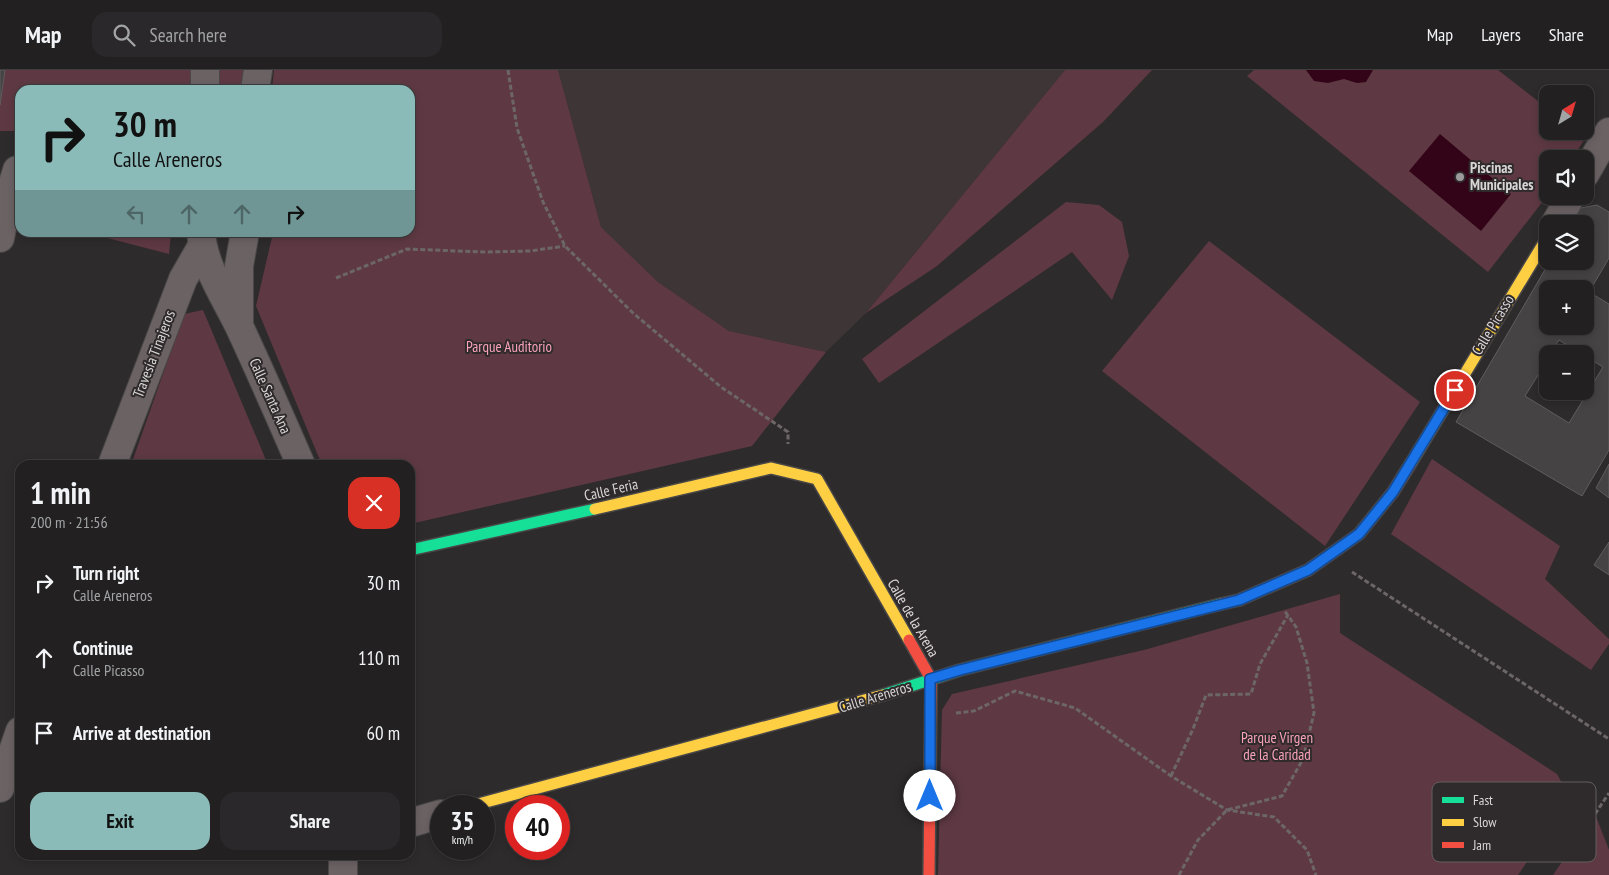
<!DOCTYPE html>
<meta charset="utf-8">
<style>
:root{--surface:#222021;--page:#2a282a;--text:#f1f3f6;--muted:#a2a3a5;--line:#3f3e3f;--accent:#8bbbb9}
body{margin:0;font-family:"PT Sans Narrow",sans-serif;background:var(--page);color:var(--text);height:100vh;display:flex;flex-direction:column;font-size:19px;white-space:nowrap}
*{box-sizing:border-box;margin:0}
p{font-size:16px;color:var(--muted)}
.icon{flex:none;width:28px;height:28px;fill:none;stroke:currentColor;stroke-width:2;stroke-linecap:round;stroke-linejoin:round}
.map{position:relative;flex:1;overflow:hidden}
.drawer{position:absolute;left:15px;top:390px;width:400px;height:400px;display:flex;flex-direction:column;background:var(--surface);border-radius:15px;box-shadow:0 2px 8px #0003,0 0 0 1px var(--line)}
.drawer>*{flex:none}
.guide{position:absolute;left:15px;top:15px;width:400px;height:152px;border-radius:15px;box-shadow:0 2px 8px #0003,0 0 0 1px var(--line);background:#8bbbb9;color:#111;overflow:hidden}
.needle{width:32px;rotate:37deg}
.buttons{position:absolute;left:1539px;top:15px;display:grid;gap:10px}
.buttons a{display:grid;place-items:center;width:55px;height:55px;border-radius:10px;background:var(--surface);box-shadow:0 2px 8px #0003,0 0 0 1px var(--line);font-size:25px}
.speed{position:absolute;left:430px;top:725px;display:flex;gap:10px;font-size:25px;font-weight:700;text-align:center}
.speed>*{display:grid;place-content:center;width:65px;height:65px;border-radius:50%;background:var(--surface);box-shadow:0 2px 8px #0003,0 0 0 1px var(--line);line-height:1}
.speed small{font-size:12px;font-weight:400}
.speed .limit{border:8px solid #d22;background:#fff;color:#111}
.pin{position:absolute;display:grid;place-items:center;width:42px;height:42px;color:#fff;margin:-21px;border:2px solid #fff;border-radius:50%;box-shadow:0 1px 5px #0007}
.me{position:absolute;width:55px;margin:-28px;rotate:0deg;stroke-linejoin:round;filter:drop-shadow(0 0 4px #0008)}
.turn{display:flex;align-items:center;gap:18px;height:105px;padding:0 15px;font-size:22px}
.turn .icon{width:65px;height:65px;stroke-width:2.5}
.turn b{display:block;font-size:35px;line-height:42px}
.lanes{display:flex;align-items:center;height:48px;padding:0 15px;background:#0003;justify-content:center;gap:25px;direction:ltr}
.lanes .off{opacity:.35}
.round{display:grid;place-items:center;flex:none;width:52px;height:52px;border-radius:15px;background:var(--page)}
.headline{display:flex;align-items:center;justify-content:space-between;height:85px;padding:0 15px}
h1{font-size:30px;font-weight:800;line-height:38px}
.button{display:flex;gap:10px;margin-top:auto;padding:10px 15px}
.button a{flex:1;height:58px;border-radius:15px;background:var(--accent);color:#111;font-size:20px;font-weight:800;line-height:58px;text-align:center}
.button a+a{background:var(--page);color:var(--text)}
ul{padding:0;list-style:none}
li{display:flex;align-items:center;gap:15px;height:75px;padding:0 15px}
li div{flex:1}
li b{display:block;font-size:19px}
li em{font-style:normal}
header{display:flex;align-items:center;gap:30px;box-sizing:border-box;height:70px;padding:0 25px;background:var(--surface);border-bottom:1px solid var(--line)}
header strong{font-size:24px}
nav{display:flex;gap:28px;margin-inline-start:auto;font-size:18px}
.search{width:350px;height:45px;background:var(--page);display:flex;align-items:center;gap:12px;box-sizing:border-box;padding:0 18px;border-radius:15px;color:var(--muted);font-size:19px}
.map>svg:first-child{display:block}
.built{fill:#3e3537}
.green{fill:#5e3943}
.water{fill:#330417}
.building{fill:#454343;stroke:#605d5e;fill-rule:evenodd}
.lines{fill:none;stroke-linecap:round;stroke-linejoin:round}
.street-casing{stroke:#494747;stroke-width:30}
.fast-casing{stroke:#494747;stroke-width:14}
.slow-casing{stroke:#494747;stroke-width:14}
.jam-casing{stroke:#494747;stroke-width:14}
.path{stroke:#6d6668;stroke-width:3;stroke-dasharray:5 2.5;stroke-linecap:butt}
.street{stroke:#6b6264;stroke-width:28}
.fast{stroke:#16e098;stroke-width:11}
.slow{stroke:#ffcf43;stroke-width:11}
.jam{stroke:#f24e42;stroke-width:11}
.route-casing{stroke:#114b97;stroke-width:12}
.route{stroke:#1a73e8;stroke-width:9}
.poi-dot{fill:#9d9a9b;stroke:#2f2a2b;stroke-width:2}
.labels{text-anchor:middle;stroke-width:4;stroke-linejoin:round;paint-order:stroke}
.poi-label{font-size:15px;font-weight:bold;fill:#d9d6d7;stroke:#2f2a2b;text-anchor:start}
.street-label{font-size:15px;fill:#d9d6d7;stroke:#2f2a2b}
.park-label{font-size:15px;fill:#f9a2b9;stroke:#2f2a2b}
.key{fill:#2f2a2b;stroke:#625e5f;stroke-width:1}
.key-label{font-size:14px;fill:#d9d6d7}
</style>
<header>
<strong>Map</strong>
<div class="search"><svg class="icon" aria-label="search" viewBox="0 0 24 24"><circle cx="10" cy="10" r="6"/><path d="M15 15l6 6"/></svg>Search here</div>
<nav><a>Map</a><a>Layers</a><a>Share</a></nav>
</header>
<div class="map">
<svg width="1609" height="805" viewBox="0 0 1609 805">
<rect width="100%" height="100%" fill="#2e2b2c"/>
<polygon class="built" points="558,0 1065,0 866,243 826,282 729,261 658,212 601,157"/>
<g class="green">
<polygon points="5,0 194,0 191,20 20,20 20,61 0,61 0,35"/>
<polygon points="216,0 245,0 243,20 214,20"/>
<polygon points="274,0 558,0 601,157 658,212 729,261 826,282 752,376 410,454 410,395 322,395 256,236 273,163 410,162 410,20 272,20"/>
<polygon points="1065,0 1152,0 1103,52 937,196 866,243"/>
<polygon points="1254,0 1498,0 1547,38 1548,61 1578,61 1586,67 1572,89 1548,89 1547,126 1488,202 1247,6"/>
<polygon points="1066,132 1099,135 1122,152 1129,186 1112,230 1072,182 879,313 862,289"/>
<polygon points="88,163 171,163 169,184"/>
<polygon points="1209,171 1420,332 1325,476 1102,301"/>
<polygon points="203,240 268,395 131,395 184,244"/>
<polygon points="1432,389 1560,476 1545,509 1609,569 1609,574 1591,600 1391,464"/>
<polygon points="1340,524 1340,563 1557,704 1570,728 1518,805 938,805 942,640 952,624 1144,580"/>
<polygon points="1595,744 1609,780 1609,805 1553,805"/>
</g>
<g class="water">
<polygon points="1306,0 1373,0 1366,12 1357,13 1344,9 1328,13 1314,11"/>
<polygon points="1440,64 1511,124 1481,161 1409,101"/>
</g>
<g class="building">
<polygon points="0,0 5,0 0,35"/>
<path d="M1597 135 1609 142V188L1589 222 1609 234V380L1582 426 1456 352 1550 191H1585V154H1572L1581 138ZM1548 219H1585V256H1548ZM1559 270 1581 284H1585V286L1603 297 1569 353 1525 326 1548 289V284H1550Z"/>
<polygon points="1609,394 1609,428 1596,418"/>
<polygon points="1609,472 1609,505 1594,495"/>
</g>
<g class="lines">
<g class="street-casing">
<g id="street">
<polyline points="205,20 205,0"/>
<polyline points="255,20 258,0"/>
<polyline points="1585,104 1609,62"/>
<polyline points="1555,154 1571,126"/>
<path d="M201 162C203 196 226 228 240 258 261 303 281 349 301 395"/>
<polyline points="0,168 7,133 17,100"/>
<polyline points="239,252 239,196 245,162"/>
<polyline points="112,395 183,209 202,176"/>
<polyline points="0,718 20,661"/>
<polyline points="410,753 441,744"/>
<polyline points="343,785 343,805"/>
</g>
</g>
<g class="fast-casing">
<g id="fast">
<polyline points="410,480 595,439"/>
<polyline points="883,625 960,600 1221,534"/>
</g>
</g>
<g class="slow-casing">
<g id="slow">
<polyline points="1411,393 1548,166"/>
<polyline points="595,439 771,398 817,409 909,570"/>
<polyline points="471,736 883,625"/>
</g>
</g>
<g class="jam-casing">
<g id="jam">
<polyline points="1221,534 1239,530 1308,500 1359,464 1393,422 1411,393"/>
<polyline points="909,570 931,609 929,805"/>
</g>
</g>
<g class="path">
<polyline points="508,0 517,58 543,132 565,176 633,243 721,317 788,362 788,374"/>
<polyline points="336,208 407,179 484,182 530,181 565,176"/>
<polyline points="1352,502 1609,669"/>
<polyline points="956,643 974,641 1015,621 1075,638 1171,706 1227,740 1274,747 1307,780 1316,805"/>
<polyline points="1171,706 1193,659 1206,625 1251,624 1260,594 1288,545"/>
<polyline points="1595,744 1609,723"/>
<polyline points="1179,805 1198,770 1227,740 1282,726 1303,689 1314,643 1307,593 1296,557 1284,540"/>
</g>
<use href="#street" class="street"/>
<use href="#fast" class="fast"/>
<use href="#slow" class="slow"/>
<use href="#jam" class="jam"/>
</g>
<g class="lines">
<g class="route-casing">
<polyline id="route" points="930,726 930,609 960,600 1239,530 1308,500 1359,464 1393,422 1455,320"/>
</g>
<use href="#route" class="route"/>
</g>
<circle class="poi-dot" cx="1460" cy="107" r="5"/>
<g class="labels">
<g class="poi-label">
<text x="1470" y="103">Piscinas<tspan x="1470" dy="17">Municipales</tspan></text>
</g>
<g class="street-label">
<text transform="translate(1493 255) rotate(-59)" y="5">Calle Picasso</text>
<text transform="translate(154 284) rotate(-69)" y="5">Travesía Tinajeros</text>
<text transform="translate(270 326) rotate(66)" y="5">Calle Santa Ana</text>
<text transform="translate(611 420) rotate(-13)" y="5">Calle Feria</text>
<text transform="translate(913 548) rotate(60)" y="5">Calle de la Arena</text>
<text transform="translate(875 627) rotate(-17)" y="5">Calle Areneros</text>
</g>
<g class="park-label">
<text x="509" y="282">Parque Auditorio</text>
<text x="1277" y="673">Parque Virgen<tspan x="1277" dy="17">de la Caridad</tspan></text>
</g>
</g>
<rect x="1432" y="712" width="164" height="80" rx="8" class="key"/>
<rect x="1442" y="727" width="22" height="6" fill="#16e098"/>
<rect x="1442" y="749" width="22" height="7" fill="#ffcf43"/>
<rect x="1442" y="772" width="22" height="6" fill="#f24e42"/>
<g class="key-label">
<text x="1473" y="735">Fast</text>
<text x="1473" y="757">Slow</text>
<text x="1473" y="780">Jam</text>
</g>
</svg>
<div class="buttons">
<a><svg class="needle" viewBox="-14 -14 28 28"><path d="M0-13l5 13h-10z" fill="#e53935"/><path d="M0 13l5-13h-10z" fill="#a2a3a5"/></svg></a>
<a><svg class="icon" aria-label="sound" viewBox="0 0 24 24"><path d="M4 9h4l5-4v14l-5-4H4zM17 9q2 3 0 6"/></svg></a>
<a><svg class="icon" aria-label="layers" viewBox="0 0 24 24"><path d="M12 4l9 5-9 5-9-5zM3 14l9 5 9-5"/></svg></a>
<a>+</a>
<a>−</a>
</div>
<div class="speed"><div>35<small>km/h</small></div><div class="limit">40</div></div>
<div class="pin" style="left:1455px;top:320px;background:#d93025"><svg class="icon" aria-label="arrive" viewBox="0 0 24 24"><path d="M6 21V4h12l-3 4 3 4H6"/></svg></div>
<svg class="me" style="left:930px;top:726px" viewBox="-20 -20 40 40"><circle r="19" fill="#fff"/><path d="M0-13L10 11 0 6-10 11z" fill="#1a73e8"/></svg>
<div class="guide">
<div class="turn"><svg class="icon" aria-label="right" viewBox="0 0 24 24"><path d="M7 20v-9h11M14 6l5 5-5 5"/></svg><div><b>30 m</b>Calle Areneros</div></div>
<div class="lanes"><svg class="icon off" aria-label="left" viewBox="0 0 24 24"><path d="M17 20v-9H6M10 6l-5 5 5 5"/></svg><svg class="icon off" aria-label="ahead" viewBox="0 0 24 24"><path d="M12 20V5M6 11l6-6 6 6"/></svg><svg class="icon off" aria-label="ahead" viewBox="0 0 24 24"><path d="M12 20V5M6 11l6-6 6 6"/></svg><svg class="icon" aria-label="right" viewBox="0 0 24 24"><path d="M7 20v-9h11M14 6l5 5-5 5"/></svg></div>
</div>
<section class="drawer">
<div class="headline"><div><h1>1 min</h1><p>200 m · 21:56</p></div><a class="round" style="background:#d93025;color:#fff"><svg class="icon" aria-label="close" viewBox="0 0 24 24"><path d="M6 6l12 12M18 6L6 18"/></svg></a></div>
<ul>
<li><svg class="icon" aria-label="right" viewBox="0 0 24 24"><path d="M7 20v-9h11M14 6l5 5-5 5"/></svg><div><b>Turn right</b><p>Calle Areneros</p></div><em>30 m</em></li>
<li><svg class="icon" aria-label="ahead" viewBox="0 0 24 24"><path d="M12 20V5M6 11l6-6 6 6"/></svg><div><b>Continue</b><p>Calle Picasso</p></div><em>110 m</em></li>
<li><svg class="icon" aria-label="arrive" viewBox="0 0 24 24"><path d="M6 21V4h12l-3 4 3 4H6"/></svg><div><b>Arrive at destination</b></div><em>60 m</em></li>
</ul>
<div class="button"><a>Exit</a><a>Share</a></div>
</section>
</div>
